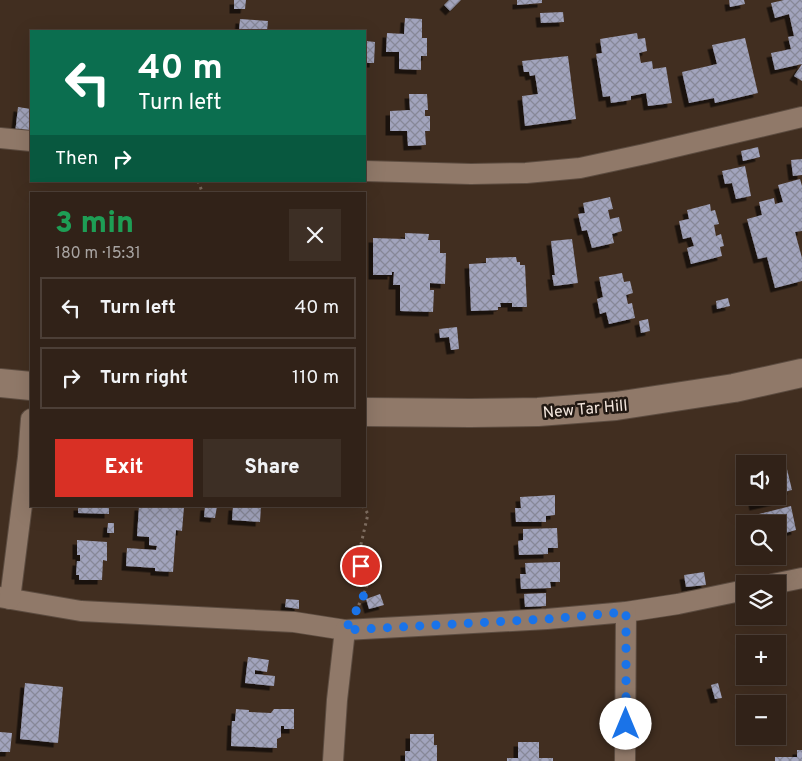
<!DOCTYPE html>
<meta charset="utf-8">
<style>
:root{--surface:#312218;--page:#3d2f25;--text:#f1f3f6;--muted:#a8a4a2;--line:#4c3f37;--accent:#d93025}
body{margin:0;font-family:Overpass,sans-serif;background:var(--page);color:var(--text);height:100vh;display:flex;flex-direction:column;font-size:19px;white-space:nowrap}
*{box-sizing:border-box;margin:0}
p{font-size:16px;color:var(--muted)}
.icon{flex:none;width:28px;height:28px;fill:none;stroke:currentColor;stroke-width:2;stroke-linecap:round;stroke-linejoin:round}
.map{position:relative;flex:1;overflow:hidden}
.side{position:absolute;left:30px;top:192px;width:336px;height:315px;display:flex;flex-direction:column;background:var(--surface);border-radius:0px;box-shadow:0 5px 20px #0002,0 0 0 1px var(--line)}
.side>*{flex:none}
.top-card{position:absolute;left:30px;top:30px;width:336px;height:152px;border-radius:0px;box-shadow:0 5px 20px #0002,0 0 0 1px var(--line);background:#0b6e4f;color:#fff;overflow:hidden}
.tools{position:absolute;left:736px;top:455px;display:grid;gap:10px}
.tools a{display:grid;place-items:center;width:50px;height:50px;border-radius:0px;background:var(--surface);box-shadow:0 5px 20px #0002,0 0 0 1px var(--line);font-size:25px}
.pin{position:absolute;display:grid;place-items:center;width:42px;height:42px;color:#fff;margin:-21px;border:2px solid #fff;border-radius:50%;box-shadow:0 1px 5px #0007}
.me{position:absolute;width:55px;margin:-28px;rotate:0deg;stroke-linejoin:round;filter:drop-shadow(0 0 4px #0008)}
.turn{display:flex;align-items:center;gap:18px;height:105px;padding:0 25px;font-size:22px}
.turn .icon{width:65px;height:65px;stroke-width:2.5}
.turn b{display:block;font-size:35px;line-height:42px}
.then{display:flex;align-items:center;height:48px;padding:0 25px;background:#0003;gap:10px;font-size:19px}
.round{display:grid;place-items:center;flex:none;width:52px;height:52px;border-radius:0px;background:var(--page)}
.headline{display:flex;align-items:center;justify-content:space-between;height:85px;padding:0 25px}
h1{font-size:30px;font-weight:800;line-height:38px;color:#1e9e55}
.button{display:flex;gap:10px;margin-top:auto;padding:10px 25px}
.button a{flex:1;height:58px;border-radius:0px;background:var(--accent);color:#fff;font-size:20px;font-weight:800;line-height:58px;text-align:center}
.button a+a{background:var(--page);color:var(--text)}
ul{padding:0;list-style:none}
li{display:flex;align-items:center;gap:15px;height:62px;margin:0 10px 8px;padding:0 15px;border:2px solid var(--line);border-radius:0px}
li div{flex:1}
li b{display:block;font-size:19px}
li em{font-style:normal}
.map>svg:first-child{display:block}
.building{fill:url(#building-cross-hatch);filter:url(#shadow)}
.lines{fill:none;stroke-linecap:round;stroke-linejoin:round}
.street-casing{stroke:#5c4c40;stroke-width:22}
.secondary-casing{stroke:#5c4c40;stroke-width:30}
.path{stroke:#7d6c5f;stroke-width:3;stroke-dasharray:2.5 4;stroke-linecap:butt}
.street{stroke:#907969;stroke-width:20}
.secondary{stroke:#907969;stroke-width:28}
.route{stroke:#1a73e8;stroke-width:9;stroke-dasharray:0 16.2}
.labels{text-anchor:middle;stroke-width:5;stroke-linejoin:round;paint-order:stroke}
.street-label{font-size:16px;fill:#f3e6dd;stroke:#211812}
</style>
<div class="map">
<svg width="802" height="761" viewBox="0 0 802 761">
<defs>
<pattern id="building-cross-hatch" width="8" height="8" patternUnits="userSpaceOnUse" patternTransform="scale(1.25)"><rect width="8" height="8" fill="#a2a4bd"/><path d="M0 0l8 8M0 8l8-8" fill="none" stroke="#878898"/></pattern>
<filter id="shadow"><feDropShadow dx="-4.5" dy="4.5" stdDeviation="0" flood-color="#0009"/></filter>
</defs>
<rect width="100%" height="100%" fill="#412e20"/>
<g class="building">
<polygon points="234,0 246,0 245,9 234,9"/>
<polygon points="449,0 461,0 450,11 444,5"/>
<polygon points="517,0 542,0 542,3 517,5"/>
<polygon points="729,0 744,0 745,4 730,7"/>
<polygon points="784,0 802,0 802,64 775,70 771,53 791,49 788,37 794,36 789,14 775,18 771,3"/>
<polygon points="563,12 564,22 541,23 540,13"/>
<polygon points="405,18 422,19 422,38 427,38 427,56 421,56 421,70 399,69 399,52 386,52 387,33 404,34"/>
<polygon points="240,19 268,21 267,31 239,31"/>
<polygon points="637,33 638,39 645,38 647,51 639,53 641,63 652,61 653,69 666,67 672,103 648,106 646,93 631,96 631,100 611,103 610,96 603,97 596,54 602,53 600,39"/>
<polygon points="745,38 758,93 715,103 714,98 689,103 682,72 717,64 712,45"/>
<polygon points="367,41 375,42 374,63 366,63"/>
<polygon points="568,56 576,119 525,126 522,96 538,94 535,75 530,76 529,72 524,72 522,61"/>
<polygon points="802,64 802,81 794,76"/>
<polygon points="409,94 427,94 428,110 425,110 425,116 430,116 430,131 425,131 426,145 408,146 407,131 390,131 390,111 410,110"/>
<polygon points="18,107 31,109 29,136 15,134"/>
<polygon points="758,147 760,157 743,161 741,151"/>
<polygon points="802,159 802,175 793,176 791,160"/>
<polygon points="745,166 751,196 736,199 732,183 725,184 722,171"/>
<polygon points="800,179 802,186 802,231 795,232 802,258 802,281 775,288 767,257 758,259 747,219 762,215 759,202 774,198 775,204 783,202 778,185"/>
<polygon points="610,197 613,209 608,210 610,219 619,217 622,231 612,234 614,243 592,248 587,230 582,231 578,214 585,213 583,203"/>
<polygon points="710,204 711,211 715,210 719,224 714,225 716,236 721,234 724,246 720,247 722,256 691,264 687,248 694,246 691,237 683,239 679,221 689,219 687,210"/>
<polygon points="405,233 429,234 428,240 440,240 440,253 446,253 445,284 430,283 430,290 434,290 433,312 400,311 400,285 393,285 394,272 392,272 392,275 373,275 373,238 405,239"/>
<polygon points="572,239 578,283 554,286 552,275 555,275 551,241"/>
<polygon points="516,257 517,262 520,262 520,265 525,265 527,307 512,307 512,303 500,303 501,307 498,307 498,310 471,311 469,264 486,263 486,258"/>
<polygon points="622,273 624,282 630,281 633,293 626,295 628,304 632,303 635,318 609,324 606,312 600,314 597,299 603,297 599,277"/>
<polygon points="728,298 730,306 717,309 716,301"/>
<polygon points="648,319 650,331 641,333 639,321"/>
<polygon points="457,327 459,349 451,350 449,337 440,338 439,329"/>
<polygon points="786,465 792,490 784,492 785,499 754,506 752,496 778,496 778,468"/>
<polygon points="555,495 555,515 546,516 546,522 516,522 515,508 521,508 520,497"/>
<polygon points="78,506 109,506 109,514 78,513"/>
<polygon points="139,506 184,507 182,531 176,530 173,572 155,571 155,568 126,566 127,548 156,550 157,546 149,545 149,537 137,536"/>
<polygon points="205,506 217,506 215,518 204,517"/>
<polygon points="233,506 261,506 260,522 232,520"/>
<polygon points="791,506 796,530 778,535 778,524 758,524 755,515"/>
<polygon points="108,523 114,523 114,533 107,533"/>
<polygon points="557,528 558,548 548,548 548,554 519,555 518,541 523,540 523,529"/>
<polygon points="77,540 107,542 107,561 103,560 102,580 79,580 79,575 76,575 77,561 80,561 80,555 77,555"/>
<polygon points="560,562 560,582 550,582 551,588 521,589 520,574 526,574 525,563"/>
<polygon points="704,572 706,585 686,587 684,575"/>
<polygon points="546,593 546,606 525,607 524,594"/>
<polygon points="380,594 384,605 369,609 366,599"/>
<polygon points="286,599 299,600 299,609 285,607"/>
<polygon points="248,657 269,660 267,672 255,670 255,674 275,676 274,686 245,683"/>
<polygon points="25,683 63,687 58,743 20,739"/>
<polygon points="718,683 722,698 715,699 711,685"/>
<polygon points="236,709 249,710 249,712 271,713 274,709 294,709 294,729 284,729 284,726 281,726 281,737 277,739 277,748 231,746 232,721 235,721"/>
<polygon points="0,732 12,733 10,752 0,752"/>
<polygon points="410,734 434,734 434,745 437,745 437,761 405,761 405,751 410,751"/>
<polygon points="518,742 539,742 539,758 553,758 553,761 507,761 507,758 518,758"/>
<polygon points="797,750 802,750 802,761 775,761 775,757 797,757"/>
</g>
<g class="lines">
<g class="street-casing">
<g id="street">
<polyline points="0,138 31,141"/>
<polyline points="365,171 471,174 526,173 580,168 645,154 802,117"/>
<polyline points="773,584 802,578"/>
<polyline points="0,597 81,611 294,622 345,630 547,619 626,612 678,604 745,590"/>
<polyline points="10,599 28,457 31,419"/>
<polyline points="333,761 337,700 345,630"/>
<polyline points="625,761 626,612"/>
</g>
</g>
<g class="secondary-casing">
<g id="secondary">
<polyline points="0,383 31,386"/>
<polyline points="365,412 470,413 538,412 616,406 734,388 802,373"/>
</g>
</g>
<g class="path">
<polyline points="198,181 203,194"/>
<polyline points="356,611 366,589 368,577 361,566 358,557 368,514 363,506"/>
</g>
<use href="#street" class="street"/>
<use href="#secondary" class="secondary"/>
</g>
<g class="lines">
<path class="route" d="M361 566C363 569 367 573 367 577 370 590 352 618 345 630L547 619 626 612V724"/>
</g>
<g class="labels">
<g class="street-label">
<text transform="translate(585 408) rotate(-5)" y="6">New Tar Hill</text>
</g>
</g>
</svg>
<div class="tools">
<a><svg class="icon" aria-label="sound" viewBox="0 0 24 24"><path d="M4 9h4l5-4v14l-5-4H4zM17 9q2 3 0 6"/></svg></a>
<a><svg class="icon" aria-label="search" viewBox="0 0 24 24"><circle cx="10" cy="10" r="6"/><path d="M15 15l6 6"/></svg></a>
<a><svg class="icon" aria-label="layers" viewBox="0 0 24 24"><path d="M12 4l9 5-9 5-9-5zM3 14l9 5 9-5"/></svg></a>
<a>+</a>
<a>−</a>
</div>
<div class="pin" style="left:361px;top:566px;background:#d93025"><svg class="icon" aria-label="arrive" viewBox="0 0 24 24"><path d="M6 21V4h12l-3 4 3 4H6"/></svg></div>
<svg class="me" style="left:626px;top:724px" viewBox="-20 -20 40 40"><circle r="19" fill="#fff"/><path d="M0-13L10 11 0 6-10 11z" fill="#1a73e8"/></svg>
<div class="top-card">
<div class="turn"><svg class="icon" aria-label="left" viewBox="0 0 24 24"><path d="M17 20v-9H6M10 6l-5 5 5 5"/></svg><div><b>40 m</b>Turn left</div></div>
<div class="then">Then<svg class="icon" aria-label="right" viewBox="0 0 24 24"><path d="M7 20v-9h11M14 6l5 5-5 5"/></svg></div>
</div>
<section class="side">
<div class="headline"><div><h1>3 min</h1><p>180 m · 15:31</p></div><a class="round"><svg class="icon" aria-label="close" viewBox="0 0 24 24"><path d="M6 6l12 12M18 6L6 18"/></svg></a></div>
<ul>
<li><svg class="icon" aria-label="left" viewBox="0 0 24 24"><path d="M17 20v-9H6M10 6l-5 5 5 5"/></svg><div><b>Turn left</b></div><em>40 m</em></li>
<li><svg class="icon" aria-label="right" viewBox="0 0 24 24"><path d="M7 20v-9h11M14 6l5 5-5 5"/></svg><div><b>Turn right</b></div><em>110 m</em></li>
</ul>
<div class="button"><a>Exit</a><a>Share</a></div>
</section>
</div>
